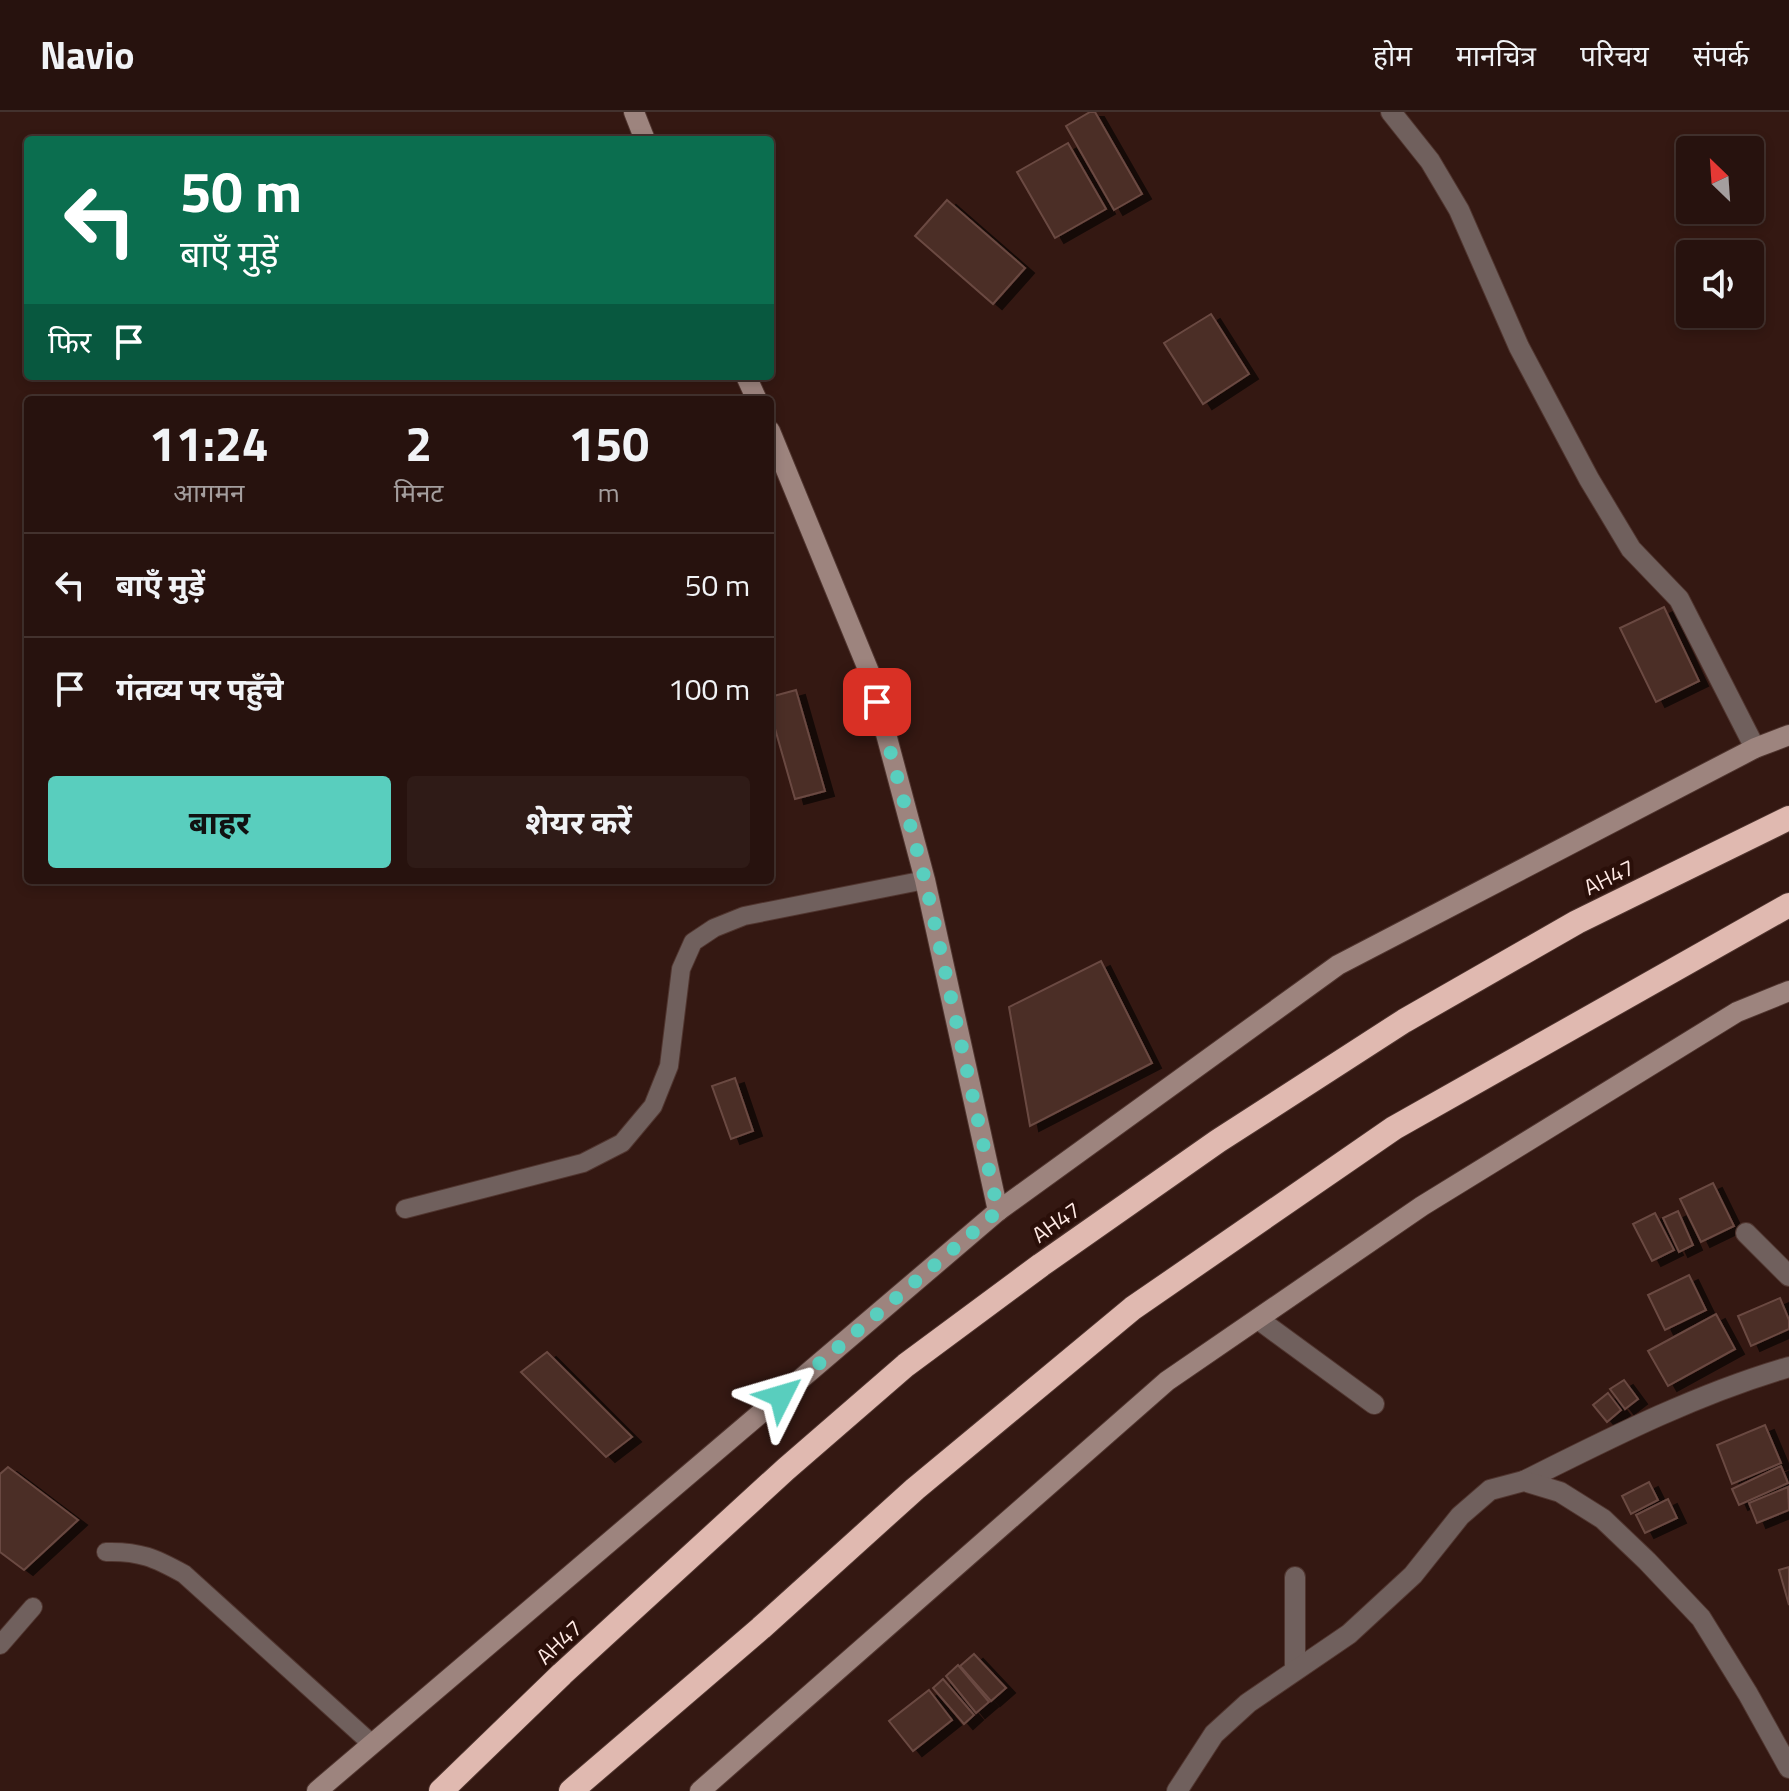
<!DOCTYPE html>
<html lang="hi">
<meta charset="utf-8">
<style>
:root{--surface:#27120e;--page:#2f1b17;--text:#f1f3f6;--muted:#a49e9e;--line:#43322e;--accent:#59cebe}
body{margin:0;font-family:"Titillium Web","Noto Sans Devanagari",sans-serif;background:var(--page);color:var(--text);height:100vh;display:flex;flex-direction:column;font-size:30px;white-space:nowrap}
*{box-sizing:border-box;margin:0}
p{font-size:26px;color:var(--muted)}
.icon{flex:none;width:44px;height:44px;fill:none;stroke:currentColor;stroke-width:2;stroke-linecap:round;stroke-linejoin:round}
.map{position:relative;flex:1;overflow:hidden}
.side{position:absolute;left:24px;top:284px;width:750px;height:488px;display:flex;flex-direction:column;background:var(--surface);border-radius:8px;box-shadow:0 4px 12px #0003,0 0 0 2px var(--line)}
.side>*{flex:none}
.banner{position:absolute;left:24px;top:24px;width:750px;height:244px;border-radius:8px;box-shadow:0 4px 12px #0003,0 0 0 2px var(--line);background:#0b6e4f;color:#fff;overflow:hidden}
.needle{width:52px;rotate:335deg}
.tools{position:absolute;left:1676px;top:24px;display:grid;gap:16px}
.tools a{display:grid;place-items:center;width:88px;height:88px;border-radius:8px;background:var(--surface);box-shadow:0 4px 12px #0003,0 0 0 2px var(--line);font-size:40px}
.pin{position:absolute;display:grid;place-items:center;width:68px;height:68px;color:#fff;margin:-34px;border-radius:16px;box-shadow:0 4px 12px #0006}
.me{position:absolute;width:88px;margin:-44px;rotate:50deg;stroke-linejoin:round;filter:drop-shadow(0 0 6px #0008)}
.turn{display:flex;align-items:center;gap:28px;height:168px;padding:0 24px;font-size:36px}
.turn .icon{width:104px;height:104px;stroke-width:2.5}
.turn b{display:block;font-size:56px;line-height:68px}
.then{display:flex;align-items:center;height:76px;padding:0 24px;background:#0003;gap:16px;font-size:30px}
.eta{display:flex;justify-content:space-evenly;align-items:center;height:136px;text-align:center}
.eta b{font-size:48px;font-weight:700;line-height:56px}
.action{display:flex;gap:16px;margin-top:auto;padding:16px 24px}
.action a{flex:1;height:92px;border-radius:8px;background:var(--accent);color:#111;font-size:32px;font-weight:700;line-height:92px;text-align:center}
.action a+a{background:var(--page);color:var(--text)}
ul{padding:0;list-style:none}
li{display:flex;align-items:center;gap:24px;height:104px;padding:0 24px;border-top:2px solid var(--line)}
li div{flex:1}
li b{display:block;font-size:30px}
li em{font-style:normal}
header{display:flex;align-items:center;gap:48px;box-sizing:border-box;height:112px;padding:0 40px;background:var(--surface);border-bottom:2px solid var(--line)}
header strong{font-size:38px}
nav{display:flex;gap:44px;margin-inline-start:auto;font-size:28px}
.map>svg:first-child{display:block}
.building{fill:#4b2d26;stroke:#6b4a42;stroke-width:2;filter:url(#shadow)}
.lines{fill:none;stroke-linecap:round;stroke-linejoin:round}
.lane-casing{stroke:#50352f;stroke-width:20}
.street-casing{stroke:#50352f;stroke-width:22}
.secondary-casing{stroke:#50352f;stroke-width:22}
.highway-casing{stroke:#50352f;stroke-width:26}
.lane{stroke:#70605d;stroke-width:18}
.street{stroke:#70605d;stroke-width:20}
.secondary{stroke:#9d847e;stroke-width:20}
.highway{stroke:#e0b9b0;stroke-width:24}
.route{stroke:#59cebe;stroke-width:14;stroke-dasharray:0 25.2}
.labels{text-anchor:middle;stroke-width:8;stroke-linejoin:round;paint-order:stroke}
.street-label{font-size:22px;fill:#fee9e4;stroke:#2a0f09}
</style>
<header>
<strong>Navio</strong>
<nav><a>होम</a><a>मानचित्र</a><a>परिचय</a><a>संपर्क</a></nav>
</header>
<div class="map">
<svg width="1789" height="1679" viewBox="0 0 1789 1679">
<defs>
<filter id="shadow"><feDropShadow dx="9" dy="5" stdDeviation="0" flood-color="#0009"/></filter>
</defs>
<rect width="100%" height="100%" fill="#341812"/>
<g class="building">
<polygon points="1090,0 1095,0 1142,82 1114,98 1066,14"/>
<polygon points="1068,31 1106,97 1055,126 1017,60"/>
<polygon points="947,88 1025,156 993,192 915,124"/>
<polygon points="1211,202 1249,262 1203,292 1164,231"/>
<polygon points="1664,495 1699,569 1656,590 1620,516"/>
<polygon points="796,578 825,679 795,687 770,599 770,585"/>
<polygon points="1101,849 1152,951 1030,1014 1009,895"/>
<polygon points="735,966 753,1019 731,1027 712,974"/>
<polygon points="1713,1071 1734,1114 1701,1130 1680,1087"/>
<polygon points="1678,1099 1693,1133 1679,1140 1663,1106"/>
<polygon points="1655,1101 1674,1138 1652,1149 1633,1112"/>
<polygon points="1689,1163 1706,1198 1665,1218 1648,1183"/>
<polygon points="1780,1186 1789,1208 1789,1217 1751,1234 1738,1204"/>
<polygon points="1716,1202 1735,1237 1668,1274 1648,1239"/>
<polygon points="547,1240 632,1325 606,1345 521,1260"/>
<polygon points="1624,1268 1638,1287 1625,1297 1610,1277"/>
<polygon points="1608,1281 1621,1298 1607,1310 1593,1293"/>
<polygon points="1765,1313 1781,1351 1732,1372 1717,1333"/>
<polygon points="1781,1354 1788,1371 1739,1393 1732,1377"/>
<polygon points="8,1355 78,1408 24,1458 0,1440 0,1362"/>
<polygon points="1649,1370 1658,1388 1631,1402 1622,1384"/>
<polygon points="1788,1375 1789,1398 1757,1411 1749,1391"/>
<polygon points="1668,1387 1677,1406 1645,1421 1636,1403"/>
<polygon points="1789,1455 1789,1493 1779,1458"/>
<polygon points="974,1542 1006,1576 991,1589 960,1554"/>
<polygon points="958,1553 989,1590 976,1601 946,1564"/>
<polygon points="943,1567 974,1603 964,1612 933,1576"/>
<polygon points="929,1578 952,1608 913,1639 889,1609"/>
</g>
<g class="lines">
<g class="lane-casing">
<g id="lane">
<polyline points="405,1097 583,1051 622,1031 653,994 669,954 681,857 693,830 714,816 744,804 925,768"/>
<path d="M106 1440C140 1439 155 1446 184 1462L372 1632"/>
<polyline points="0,1533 33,1495"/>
</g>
</g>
<g class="street-casing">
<g id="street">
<polyline points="1391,0 1430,49 1459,98 1519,235 1589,367 1631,437 1679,487 1755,636"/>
<polyline points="1746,1121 1789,1164"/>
<polyline points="1258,1207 1374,1292"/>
<path d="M1524 1369C1610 1326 1696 1282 1789 1255"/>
<polyline points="1295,1558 1295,1465"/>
<polyline points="1177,1679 1214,1622 1248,1591 1349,1522 1413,1463 1460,1404 1490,1378 1524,1369 1560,1380 1603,1407 1647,1449 1701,1506 1748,1582 1789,1656"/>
</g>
</g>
<g class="secondary-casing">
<g id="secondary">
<polyline points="634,0 645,28"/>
<polyline points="746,264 757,288"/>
<polyline points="770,319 870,562 925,768 998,1099"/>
<polyline points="317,1679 998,1099 1338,853 1755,636 1789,623"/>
<polyline points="700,1679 1167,1269 1422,1094 1737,900 1789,879"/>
</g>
</g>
<g class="highway-casing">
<g id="highway">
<polyline points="441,1679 562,1562 786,1357 906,1253 1041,1153 1218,1029 1404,909 1577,810 1789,706"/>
<polyline points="571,1679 761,1516 915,1377 1133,1196 1394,1016 1789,793"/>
</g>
</g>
<use href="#lane" class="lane"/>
<use href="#street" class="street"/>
<use href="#secondary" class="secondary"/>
<use href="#highway" class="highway"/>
</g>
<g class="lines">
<polyline class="route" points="781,1284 998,1099 925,768 877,590"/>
</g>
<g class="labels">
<g class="street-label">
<text transform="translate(1609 765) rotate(-26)" y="8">AH47</text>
<text transform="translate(1056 1110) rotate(-35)" y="8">AH47</text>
<text transform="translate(559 1530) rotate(-43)" y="8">AH47</text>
</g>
</g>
</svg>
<div class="tools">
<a><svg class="needle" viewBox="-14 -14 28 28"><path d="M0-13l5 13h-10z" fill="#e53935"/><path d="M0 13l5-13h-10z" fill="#a49e9e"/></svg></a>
<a><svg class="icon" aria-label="sound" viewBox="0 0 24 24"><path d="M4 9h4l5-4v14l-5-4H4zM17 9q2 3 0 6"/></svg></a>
</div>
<div class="pin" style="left:877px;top:590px;background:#d93025"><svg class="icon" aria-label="arrive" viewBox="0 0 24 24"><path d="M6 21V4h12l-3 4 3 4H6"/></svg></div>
<svg class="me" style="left:781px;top:1284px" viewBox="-20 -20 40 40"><path d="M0-17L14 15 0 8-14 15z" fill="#59cebe" stroke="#fff" stroke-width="4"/></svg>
<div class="banner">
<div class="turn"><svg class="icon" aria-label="left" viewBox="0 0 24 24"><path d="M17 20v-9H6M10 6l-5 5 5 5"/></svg><div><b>50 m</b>बाएँ मुड़ें</div></div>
<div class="then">फिर<svg class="icon" aria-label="arrive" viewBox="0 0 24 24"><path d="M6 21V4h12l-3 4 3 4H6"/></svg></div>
</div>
<section class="side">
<div class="eta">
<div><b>11:24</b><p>आगमन</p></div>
<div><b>2</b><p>मिनट</p></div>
<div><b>150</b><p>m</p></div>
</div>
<ul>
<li><svg class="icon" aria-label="left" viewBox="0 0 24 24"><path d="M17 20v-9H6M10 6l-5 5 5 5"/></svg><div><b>बाएँ मुड़ें</b></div><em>50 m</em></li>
<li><svg class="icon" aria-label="arrive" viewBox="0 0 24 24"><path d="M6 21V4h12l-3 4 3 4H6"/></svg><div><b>गंतव्य पर पहुँचे</b></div><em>100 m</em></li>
</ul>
<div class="action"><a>बाहर</a><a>शेयर करें</a></div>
</section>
</div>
